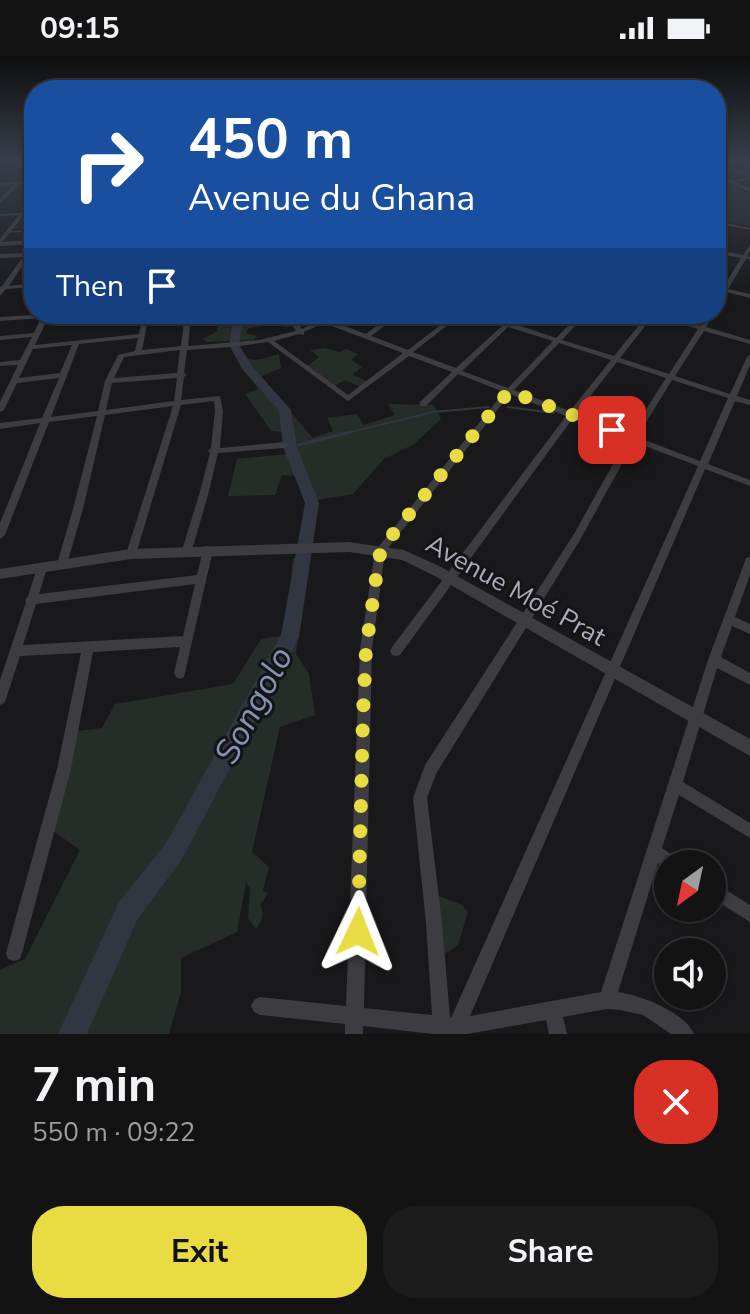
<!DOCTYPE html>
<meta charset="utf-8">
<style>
:root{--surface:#131314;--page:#1c1c1d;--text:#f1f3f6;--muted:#9d9ea0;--line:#323234;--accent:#e9db42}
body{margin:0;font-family:"Nunito Sans",sans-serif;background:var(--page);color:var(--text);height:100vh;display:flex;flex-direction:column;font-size:30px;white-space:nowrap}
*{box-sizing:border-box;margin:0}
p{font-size:26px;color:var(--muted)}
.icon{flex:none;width:44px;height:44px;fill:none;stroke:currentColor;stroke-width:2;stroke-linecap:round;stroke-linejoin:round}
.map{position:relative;height:978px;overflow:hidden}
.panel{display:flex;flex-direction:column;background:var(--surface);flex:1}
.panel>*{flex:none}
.hud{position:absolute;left:24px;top:24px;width:702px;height:244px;border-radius:32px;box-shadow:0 2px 6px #0004,0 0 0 2px var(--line);background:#1a4fa0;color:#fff;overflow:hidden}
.needle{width:52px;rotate:213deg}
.controls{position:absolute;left:654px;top:794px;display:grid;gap:16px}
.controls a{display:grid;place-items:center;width:72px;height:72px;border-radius:50%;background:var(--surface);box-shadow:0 2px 6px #0004,0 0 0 2px var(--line);font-size:40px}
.pin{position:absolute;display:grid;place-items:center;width:68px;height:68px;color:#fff;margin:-34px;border-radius:16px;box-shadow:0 4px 12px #0006}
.me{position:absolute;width:88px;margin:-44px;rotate:2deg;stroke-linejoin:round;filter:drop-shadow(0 0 6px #0008)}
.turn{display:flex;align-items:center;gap:28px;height:168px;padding:0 32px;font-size:36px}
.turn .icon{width:104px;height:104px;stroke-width:2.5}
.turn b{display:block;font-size:56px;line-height:68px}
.then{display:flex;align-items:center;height:76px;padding:0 32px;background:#0003;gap:16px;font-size:30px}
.round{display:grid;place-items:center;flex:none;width:84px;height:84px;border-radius:32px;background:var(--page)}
.head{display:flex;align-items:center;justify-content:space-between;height:136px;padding:0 32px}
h1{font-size:48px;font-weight:700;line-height:60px}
.action{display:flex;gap:16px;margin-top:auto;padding:16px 32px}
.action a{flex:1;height:92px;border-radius:32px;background:var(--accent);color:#111;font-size:32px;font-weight:700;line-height:92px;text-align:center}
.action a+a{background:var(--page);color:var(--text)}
.status{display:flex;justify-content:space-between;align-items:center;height:56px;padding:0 40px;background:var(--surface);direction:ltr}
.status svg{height:22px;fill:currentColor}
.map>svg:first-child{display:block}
.built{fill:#252528}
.green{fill:#252d28}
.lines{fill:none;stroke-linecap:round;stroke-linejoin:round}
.stream-far1{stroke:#313640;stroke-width:2}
.stream{stroke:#313640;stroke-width:3}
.river{fill:#313640;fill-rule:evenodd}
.minor{fill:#3c3c41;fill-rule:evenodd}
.tertiary{fill:#3c3c41;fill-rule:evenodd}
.route{stroke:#e9db42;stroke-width:14;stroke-dasharray:0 25.2}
.labels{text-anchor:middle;stroke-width:6;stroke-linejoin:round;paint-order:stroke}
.street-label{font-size:26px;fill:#acacba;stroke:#141416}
.near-water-label{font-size:34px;font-style:italic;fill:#8592b2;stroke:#141416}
</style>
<div class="status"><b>09:15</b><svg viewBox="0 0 49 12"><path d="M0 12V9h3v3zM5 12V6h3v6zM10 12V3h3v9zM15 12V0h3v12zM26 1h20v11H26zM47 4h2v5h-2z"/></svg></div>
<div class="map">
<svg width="750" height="978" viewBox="0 0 750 978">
<rect width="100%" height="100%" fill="#19191b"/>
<polygon class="built" points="731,129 750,138 750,170 716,163 716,131"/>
<g class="green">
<polygon points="223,258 299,258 287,271 271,267 248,273 246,277 257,280 254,284 207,286 203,283 218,275 217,270 203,267 222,262"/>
<polygon points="325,292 339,296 346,293 358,298 351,304 362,311 352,319 367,325 360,331 345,324 331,332 306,311 319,301 310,294"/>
<path d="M238 293C250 310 261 303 279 298L281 312 260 321 313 382 333 375 327 362 357 358 364 369 395 359 388 348 434 349 441 363 414 388 384 403 353 438 317 444 308 421 282 419 275 439 228 440 237 403 287 398 283 376 271 375 245 338 258 333 234 294Z"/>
<path d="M293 502 309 504 296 598 309 618 315 659 280 671 252 796 269 811 263 834 268 838 260 849C265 858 262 865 256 873L248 862 250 832 246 827 237 876 181 902V936L169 978H0V914L25 903 80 794 53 775 78 675 102 672 115 648 233 628 261 583 285 579Z"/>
<polygon points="437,839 462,849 468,856 458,889 440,901"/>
</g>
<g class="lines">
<g class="stream-far1">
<polyline points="508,351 554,357"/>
<polyline points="343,378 433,356 489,351"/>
</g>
<polyline class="stream" points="290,391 351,376"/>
<polygon class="river" points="234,258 244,258 239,289 252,310 291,354 297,391 319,447 299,581 182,803 137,864 87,978 58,978 119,846 166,787 281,579 305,447 283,391 279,355 243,314 229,289"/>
<g class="minor">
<polygon points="716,105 750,120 750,124 716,128 716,126 749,122 716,107"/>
<polygon points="732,105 736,105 750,110 750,112"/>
<polygon points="34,107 34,109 5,110 7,109"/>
<polygon points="34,125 34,127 19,128 0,147 0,143 14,128 0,129 0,127"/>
<polygon points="23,157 21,159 0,160 0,158"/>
<polygon points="716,165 750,172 750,174 716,167"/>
<polygon points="34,173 34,175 8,177 6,176"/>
<polygon points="34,184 34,188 0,190 0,186"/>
<polygon points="750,189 750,195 747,200 750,201 750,203 746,203 728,233 750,238 750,242 726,236 718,250 716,251 716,244 721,235 716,234 716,230 723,232 741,202 716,197 716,193 743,199"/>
<polygon points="27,197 34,198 34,200 28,201 9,230 34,227 34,231 6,233 0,240 0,231 2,230 23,201 0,202 0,198"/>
<path d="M49 258 46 264 110 258H134L131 260 45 268 35 289 139 278 143 258H149L142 294 181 290 185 258H191L188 290 259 284 296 275 285 258H291L302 273 331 258H339L329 264 366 278 393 258H400L371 280 408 294 455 258H462L413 296 456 312 503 269 473 258H482L506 266 514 258H521L512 267 556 282 580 258H586L562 284 614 300 648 258H660L700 270 708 258H714L706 271 750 284V288L704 275 675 320 730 338 747 301 750 299V309L737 340 750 344V349L735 345 708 408 750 424V430L705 413 470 960 601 936 708 604 745 505 746 502 750 501V519L735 561 750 568V578L732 570 721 601 750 617V629L717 612 683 726 750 767V782L679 739 662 792 678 803 681 808H668V814L658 807 618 936C640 939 685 956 694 978H671L643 959 620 954 607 953 563 961 567 978H549L546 964 467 978H433L363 970V978H345V968L260 959 254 956 251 950 254 944 260 941 346 950 360 593 375 495 504 336 458 318 426 350H420V346L452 316 409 300 348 345 268 286 232 291 187 294 184 317 187 319 184 321 181 344 220 340 223 355 220 392 284 386 288 389 284 392 218 397 208 439 192 494 191 497H183L182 494 199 439 210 397 208 395 211 392 215 355 214 345 181 349 136 498 135 501H127L126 498 173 350 105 359 83 453 67 508 66 511H58L57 508 73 453 97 360 49 366 5 479 0 483V467L40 367 0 373V367L42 362 59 322 17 327 4 354 0 356V346L18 309 0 310V306L20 304 32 281 0 284V280L34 277 41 262 0 265V261ZM653 260 698 273 669 318 620 302ZM324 267 403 297 348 339 274 285 299 278 304 279V276ZM508 271 553 285 508 332 462 315ZM138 282 135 295 118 299 105 325 98 355 51 361 79 288ZM559 287 611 304 570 355 514 334ZM72 289 60 317 19 322 33 293ZM180 294 177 317 114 322 124 301ZM617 306 666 322 630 378 576 358ZM177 322 174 345 106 354 112 327ZM672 324 728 342 700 405 637 381ZM510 338 566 360 392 591 390 595 392 599 396 600 400 599 573 362 627 383 574 478 425 709 413 742 426 867 432 959 364 952 372 593 385 496ZM634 386 698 410 451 962 450 961 442 867 427 742 436 718 580 484Z"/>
<path d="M208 490 212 491 213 494 184 621 180 623 176 621 174 617 180 591 93 596 71 713 22 897 20 903 14 905 8 903 6 897 57 713 81 597 20 600 6 643 4 647 0 649V624L26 546 25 544 28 540 37 512 38 509H46L47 512 39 538 197 519 203 494 204 491ZM195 528 183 580 23 589 36 548Z"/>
<polygon points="712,825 750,849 750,866 712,842"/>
</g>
<g class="tertiary">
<polygon points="716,118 750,132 750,136 716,121"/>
<polygon points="34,140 34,146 0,189 0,183"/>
<polygon points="349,486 404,494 441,511 750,683 750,700 433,519 402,504 349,496 131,503 0,523 0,513 131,493"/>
</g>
</g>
<linearGradient id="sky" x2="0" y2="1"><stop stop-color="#0e0e0f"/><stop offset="0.43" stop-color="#383e4a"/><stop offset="1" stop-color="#383e4a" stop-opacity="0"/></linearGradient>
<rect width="750" height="242" fill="url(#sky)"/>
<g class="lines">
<polyline class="route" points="358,876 363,658 366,593 379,501 385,488 509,335 612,374"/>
</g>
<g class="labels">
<g class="street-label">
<text transform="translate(516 534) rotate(29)" y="9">Avenue Moé Prat</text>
</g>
<g class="near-water-label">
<text transform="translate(253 649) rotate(-62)" y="12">Songolo</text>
</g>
</g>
</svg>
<div class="controls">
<a><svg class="needle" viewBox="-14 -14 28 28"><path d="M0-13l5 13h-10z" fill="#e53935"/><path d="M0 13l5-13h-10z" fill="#9d9ea0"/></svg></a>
<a><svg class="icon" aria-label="sound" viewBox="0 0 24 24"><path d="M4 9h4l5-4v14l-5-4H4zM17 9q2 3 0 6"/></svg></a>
</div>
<div class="pin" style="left:612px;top:374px;background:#d93025"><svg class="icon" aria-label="arrive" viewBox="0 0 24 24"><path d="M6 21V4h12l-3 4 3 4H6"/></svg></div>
<svg class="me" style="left:358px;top:876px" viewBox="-20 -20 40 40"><path d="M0-17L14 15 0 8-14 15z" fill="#e9db42" stroke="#fff" stroke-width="4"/></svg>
<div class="hud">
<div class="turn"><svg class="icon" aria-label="right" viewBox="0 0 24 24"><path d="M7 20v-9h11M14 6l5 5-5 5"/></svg><div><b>450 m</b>Avenue du Ghana</div></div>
<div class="then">Then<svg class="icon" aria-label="arrive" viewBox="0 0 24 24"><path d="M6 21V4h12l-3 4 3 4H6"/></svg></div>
</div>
</div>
<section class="panel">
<div class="head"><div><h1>7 min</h1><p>550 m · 09:22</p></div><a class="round" style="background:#d93025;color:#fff"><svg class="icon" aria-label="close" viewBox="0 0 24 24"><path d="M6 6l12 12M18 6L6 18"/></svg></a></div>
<div class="action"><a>Exit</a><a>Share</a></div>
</section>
